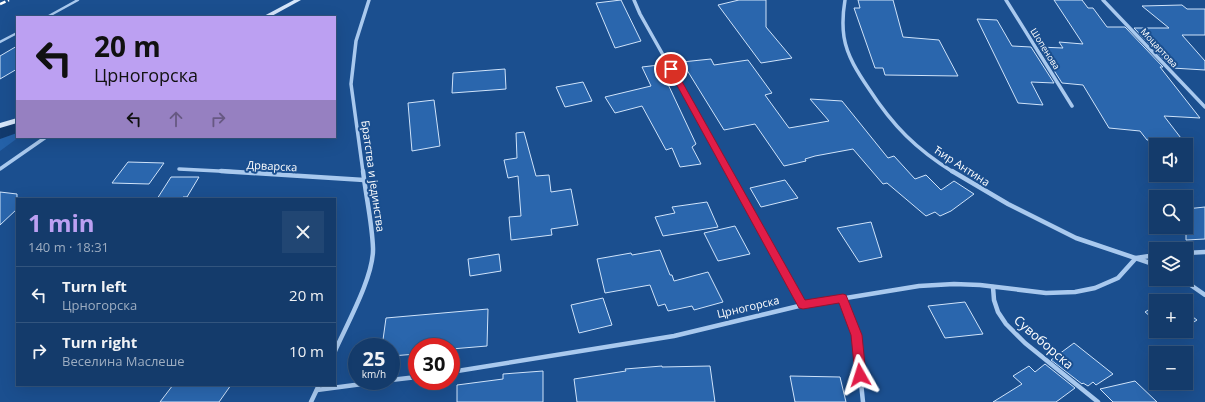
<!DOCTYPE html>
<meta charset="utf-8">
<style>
:root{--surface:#143b6b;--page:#214673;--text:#f1f3f6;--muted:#9dadc1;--line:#33557e;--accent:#bca0f2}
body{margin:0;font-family:"Open Sans",sans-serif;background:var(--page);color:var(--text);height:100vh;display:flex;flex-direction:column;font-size:15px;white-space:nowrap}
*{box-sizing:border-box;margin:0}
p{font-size:13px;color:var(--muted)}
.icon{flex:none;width:22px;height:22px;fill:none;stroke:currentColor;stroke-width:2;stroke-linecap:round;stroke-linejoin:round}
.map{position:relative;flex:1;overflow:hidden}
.sheet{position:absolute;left:16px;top:198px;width:320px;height:188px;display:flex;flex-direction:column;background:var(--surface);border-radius:0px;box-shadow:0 4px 16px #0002,0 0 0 1px var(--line)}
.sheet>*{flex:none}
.guide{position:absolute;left:16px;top:16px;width:320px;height:122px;border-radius:0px;box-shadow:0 4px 16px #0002,0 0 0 1px var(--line);background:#bca0f2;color:#111;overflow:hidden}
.controls{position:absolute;left:1149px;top:138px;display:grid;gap:8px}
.controls a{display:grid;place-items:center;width:44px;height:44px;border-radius:0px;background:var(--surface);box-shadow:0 4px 16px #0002,0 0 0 1px var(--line);font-size:20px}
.speed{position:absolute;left:348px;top:338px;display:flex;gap:8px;font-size:20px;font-weight:700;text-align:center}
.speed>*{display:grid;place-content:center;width:52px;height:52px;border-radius:50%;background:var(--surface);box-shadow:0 4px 16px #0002,0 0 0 1px var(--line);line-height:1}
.speed small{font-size:10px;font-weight:400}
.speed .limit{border:6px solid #d22;background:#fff;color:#111}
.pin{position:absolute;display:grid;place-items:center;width:34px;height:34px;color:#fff;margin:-17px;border:2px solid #fff;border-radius:50%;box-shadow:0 1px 4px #0007}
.me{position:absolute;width:44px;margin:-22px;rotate:354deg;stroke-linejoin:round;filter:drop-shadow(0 0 3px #0008)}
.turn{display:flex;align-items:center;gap:14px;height:84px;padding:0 12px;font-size:18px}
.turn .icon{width:52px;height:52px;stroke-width:2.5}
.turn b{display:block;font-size:28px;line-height:34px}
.lanes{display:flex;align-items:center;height:38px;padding:0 12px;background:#0003;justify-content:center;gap:20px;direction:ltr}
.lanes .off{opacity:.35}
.round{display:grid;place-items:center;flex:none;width:42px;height:42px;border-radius:0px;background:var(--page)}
.overview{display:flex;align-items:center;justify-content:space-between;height:68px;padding:0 12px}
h1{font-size:24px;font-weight:700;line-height:30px;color:var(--accent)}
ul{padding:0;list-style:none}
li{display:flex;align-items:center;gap:12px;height:56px;padding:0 12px;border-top:1px solid var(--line)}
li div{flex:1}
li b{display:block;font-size:15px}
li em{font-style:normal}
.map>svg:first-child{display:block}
.green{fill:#2461a8}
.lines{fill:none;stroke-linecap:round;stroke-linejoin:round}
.canal{fill:#123a6d;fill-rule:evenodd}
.building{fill:#2a66ad;stroke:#cfe3fa}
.lane{stroke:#a9c9ee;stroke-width:2.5}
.street-far1{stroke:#a9c9ee;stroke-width:3.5}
.street{stroke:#a9c9ee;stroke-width:4.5}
.secondary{fill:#d6e6fa;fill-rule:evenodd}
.rail{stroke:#fff;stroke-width:2.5;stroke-dasharray:6 2.5;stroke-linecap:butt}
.route{fill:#e11d48;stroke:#92132f}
.labels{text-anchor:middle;stroke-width:4;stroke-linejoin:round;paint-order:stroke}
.far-street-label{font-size:9px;fill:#fff;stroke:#1b4f8f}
.street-label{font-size:11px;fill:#fff;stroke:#1b4f8f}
.near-street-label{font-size:13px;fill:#fff;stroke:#1b4f8f}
</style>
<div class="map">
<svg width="1205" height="402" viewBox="0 0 1205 402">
<rect width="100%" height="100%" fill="#1b4f8f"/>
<polygon class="green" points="17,125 17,137 19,137 0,151 0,132"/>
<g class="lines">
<polygon class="canal" points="17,118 17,133 0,139 0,124"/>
</g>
<g class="building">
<polygon points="621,0 641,41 615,48 596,3"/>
<polygon points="739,0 766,0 766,27 792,58 761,63 718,5"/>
<polygon points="858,0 893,0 903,37 939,40 958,76 885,75 883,68 875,68 854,8 860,8"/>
<polygon points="1054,0 1082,0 1088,8 1093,8 1107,27 1125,27 1163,67 1160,67 1200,118 1164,116 1184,142 1147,140 1140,131 1109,128 1083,85 1062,83 1039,47 1063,48 1059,42 1083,44"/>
<polygon points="1182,5 1187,9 1205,9 1205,35 1182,35 1205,61 1205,70 1172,68 1134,28 1169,28 1142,6"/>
<polygon points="977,19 997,20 1012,46 1031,47 1054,83 1031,82 1043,105 1018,103"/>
<polygon points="17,46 17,69 0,79 0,56"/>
<polygon points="711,59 714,65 748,60 772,93 765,95 789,128 829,121 810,99 842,101 888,158 894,156 915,179 926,175 941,190 954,181 974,194 951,211 940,216 935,212 926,216 887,183 883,184 853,149 815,156 805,159 806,161 784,166 755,124 724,130 682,62"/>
<polygon points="659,65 696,144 692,147 701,164 680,167 672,148 666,150 642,106 615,113 605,97 651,86 642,67"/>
<polygon points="505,69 506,89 452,93 453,73"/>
<polygon points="583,82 592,101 565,107 556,87"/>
<polygon points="434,100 440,146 412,151 408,103"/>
<polygon points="524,132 536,176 549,175 551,192 571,189 578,225 551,229 552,235 511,240 509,217 521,216 518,176 508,178 504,160 517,158 516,133"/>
<polygon points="128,162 164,163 149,184 112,183"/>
<polygon points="171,177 199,177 187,197 183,197 181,199 157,199"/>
<polygon points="785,180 798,198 761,207 750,188"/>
<polygon points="0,192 17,194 17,209 0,225"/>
<polygon points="707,202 718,227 663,236 655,217 675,213 672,207"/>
<polygon points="1205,207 1205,239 1186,240 1186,209"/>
<polygon points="871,222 882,257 859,262 837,228"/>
<polygon points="735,226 750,254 718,261 704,233"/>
<polygon points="660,250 670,275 672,275 674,281 708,272 723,302 694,310 692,306 668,311 665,304 658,306 650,285 605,293 597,259 631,253 632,255"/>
<polygon points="499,254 501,271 470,276 468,259"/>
<polygon points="603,298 612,325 579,333 571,305"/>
<polygon points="965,302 983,334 945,338 928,306"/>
<polygon points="1156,305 1156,321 1145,312"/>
<polygon points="488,309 487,346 451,349 451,347 417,347 417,354 391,356 391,347 382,347 386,318"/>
<polygon points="1186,312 1197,320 1186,327"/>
<polygon points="1074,343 1113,374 1096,385 1093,382 1088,386 1083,383 1082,384 1051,360"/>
<polygon points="1045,364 1075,388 1056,402 993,402 1022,384 1013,376 1029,366 1035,372"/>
<polygon points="662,366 662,367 710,366 715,402 577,402 574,379 626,371 625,369"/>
<polygon points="543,371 543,402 457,402 457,385 503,379 503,374"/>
<polygon points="790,376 840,377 846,402 795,402"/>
<polygon points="1135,381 1157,402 1113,402 1100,389"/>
<polygon points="173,385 231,385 219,402 160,402"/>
</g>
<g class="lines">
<g class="lane">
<polyline points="47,17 78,0"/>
<polyline points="0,42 17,33"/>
</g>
<g class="street-far1">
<polyline points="634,0 640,14 729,172"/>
<path d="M845 0C843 12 842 24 844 37 847 56 858 73 869 89 893 126 916 149 953 172"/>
<polyline points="1006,0 1072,106"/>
<polyline points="1103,0 1205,107"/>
<polyline points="0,169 46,137"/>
<polyline points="179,169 238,172"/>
<polyline points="363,172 351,84 356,41 369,0"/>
</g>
<g class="street">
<polyline points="221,171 364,180"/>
<polyline points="728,171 803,305"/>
<polyline points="952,171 1008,204 1076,238 1156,265"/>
<polyline points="1186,253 1205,252"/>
<polyline points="1182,279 1205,295"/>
<polyline points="993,287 994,300 998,312 1006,324 1025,343 1098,402"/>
<polyline points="843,298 856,335 863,402"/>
<path d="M335 351C347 324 374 276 373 248 372 222 366 197 363 171"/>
<polyline points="451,372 674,336 803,305 919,286 954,284 980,285 1046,293 1075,292 1095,288 1118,278 1136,258 1156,255"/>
<polyline points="391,380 417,377"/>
<polyline points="317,390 385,381"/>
<polyline points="311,402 319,385"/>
</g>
<g class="secondary">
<polygon points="294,0 301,0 270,17 262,17"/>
<polygon points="17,118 17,123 0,128 0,123"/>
</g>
<polyline class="rail" points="0,4 9,0"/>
</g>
<polygon class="route" points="671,67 675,69 805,300 843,294 846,295 862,335 866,375 865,379 860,380 856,379 855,375 851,335 839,303 803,309 799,308 668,69"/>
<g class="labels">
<g class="far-street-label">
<text transform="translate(1159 48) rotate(47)" y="3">Моцартова</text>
<text transform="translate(1045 49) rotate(58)" y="3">Шопенова</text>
</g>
<g class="street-label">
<text transform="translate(272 166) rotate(3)" y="4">Дрварска</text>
<text transform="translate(962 166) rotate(33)" y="4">Ћир Антина</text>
<text transform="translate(373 176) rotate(82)" y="4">Братства и јединства</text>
<text transform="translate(748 307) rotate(-13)" y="4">Црногорска</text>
</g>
<g class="near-street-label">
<text transform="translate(1044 342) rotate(41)" y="5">Сувоборска</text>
</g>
</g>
</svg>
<div class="controls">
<a><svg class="icon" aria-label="sound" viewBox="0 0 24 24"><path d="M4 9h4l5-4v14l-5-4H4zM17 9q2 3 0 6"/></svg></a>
<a><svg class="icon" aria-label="search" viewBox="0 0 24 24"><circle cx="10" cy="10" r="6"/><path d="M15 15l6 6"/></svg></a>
<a><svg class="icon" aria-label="layers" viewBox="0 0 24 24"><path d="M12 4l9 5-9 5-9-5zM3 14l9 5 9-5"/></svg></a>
<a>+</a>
<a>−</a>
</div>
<div class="speed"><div>25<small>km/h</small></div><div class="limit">30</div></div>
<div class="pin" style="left:671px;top:69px;background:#d93025"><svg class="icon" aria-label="arrive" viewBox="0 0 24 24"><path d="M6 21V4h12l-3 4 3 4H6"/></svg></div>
<svg class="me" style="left:860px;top:375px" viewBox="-20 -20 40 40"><path d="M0-17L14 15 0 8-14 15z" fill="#e11d48" stroke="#fff" stroke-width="4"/></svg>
<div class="guide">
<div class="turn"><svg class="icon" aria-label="left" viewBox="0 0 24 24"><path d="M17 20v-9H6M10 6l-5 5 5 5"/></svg><div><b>20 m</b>Црногорска</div></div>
<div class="lanes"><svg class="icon" aria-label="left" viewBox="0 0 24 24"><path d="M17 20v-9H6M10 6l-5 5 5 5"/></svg><svg class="icon off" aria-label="ahead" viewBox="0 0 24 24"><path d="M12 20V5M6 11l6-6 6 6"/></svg><svg class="icon off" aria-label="right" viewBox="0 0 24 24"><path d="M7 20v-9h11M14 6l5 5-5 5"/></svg></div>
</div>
<section class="sheet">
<div class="overview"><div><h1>1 min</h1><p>140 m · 18:31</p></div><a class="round"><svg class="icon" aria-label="close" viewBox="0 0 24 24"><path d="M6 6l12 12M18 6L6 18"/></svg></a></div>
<ul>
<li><svg class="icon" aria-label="left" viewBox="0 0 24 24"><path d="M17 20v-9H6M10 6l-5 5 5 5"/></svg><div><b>Turn left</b><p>Црногорска</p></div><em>20 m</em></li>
<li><svg class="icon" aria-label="right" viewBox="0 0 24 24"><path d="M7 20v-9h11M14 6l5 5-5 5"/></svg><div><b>Turn right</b><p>Веселина Маслеше</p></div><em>10 m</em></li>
</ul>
</section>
</div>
